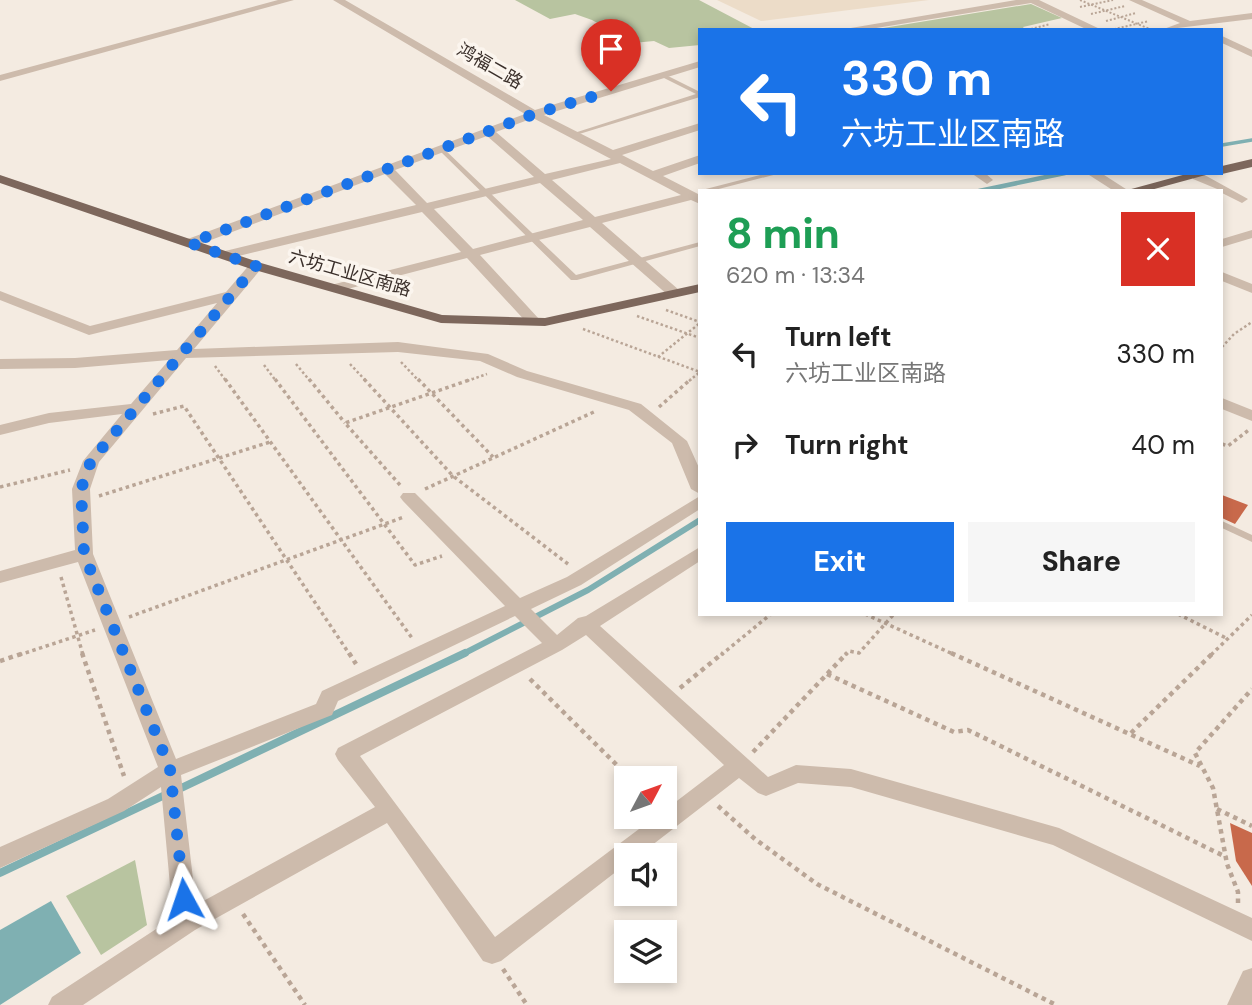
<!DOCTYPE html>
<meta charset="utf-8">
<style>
:root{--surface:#fff;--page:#f6f6f6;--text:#222;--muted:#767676;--accent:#1a73e8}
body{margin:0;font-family:"DM Sans","Noto Sans SC",sans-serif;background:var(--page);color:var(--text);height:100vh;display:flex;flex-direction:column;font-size:26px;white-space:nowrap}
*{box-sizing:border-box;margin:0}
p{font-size:23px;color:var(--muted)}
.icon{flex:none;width:38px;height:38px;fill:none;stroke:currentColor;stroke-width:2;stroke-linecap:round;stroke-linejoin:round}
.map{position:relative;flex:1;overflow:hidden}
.details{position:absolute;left:698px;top:189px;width:525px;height:427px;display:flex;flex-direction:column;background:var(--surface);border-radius:0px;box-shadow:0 4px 10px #0003}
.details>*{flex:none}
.hud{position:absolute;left:698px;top:28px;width:525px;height:147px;border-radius:0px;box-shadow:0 4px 10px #0003;background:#1a73e8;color:#fff;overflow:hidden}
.needle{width:46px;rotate:49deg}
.tools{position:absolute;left:614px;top:766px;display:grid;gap:14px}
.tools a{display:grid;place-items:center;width:63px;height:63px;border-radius:0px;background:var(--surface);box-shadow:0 4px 10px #0003;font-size:35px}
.pin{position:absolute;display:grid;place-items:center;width:60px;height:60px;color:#fff;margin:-72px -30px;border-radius:50% 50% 50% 0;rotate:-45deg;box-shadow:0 0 7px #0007}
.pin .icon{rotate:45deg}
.me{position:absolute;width:77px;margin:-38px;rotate:355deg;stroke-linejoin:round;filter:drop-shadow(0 0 5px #0008)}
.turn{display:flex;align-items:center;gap:24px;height:147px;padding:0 28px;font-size:32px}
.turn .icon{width:91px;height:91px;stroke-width:2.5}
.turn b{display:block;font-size:49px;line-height:60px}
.round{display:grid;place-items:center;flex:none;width:74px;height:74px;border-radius:0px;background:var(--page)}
.summary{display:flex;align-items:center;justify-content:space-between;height:119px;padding:0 28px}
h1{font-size:42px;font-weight:800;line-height:52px;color:#1e9e55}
.cta{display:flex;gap:14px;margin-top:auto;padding:14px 28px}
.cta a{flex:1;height:80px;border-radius:0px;background:var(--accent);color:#fff;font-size:28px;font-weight:800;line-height:80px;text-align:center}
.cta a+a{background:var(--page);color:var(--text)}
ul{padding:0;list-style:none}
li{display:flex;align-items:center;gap:21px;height:91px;padding:0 28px}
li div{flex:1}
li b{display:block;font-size:26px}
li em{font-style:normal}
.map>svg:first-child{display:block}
.green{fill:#b8c4a0}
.plaza{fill:#ecdcc8}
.water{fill:#7fb0b2}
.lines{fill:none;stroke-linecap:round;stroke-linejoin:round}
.stream-far3{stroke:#7fb0b2;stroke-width:3.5}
.stream-far2{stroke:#7fb0b2;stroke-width:4.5}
.stream-far1{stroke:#7fb0b2;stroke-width:6}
.stream{stroke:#7fb0b2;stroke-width:8}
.building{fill:#c8694b}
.path-far3{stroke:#b9a596;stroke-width:2;stroke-dasharray:2 2;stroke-linecap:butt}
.path-far2{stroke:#b9a596;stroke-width:2.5;stroke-dasharray:2.5 2.5;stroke-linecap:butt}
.path-far1{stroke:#b9a596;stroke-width:3.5;stroke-dasharray:3.5 3.5;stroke-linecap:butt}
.path{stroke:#b9a596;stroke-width:4.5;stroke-dasharray:4.5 4.5;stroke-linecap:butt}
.lane{fill:#cdbbac;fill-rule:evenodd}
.street{fill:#cdbbac;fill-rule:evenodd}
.primary{fill:#7d675c;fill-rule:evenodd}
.route{stroke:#1a73e8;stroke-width:12;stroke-dasharray:0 21.6}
.labels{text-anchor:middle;stroke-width:7;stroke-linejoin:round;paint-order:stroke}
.far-street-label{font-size:18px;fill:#3b302b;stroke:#fbf5ee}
</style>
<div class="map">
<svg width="1252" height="1005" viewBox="0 0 1252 1005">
<rect width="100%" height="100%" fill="#f4ebe1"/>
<g class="green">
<polygon points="515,0 699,0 756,30 700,30 700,45 669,48 654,41 633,43 592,20 575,14 550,19"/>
<polygon points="1031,4 1062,18 1023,27 1025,30 871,30"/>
<polygon points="135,860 147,925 101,955 66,896"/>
</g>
<polygon class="plaza" points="717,0 929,0 761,21"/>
<polygon class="water" points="51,901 81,953 0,1005 0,930"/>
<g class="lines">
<polyline class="stream-far3" points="1222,145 1252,140"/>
<polyline class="stream-far2" points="979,191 1065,173"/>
<polyline class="stream-far1" points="461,655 588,590 700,520"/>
<g class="stream">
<polyline points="177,790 465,653"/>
<polyline points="0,873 167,794"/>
</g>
</g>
<g class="building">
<polygon points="1222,495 1248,505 1235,524 1222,518"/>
<polygon points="1230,823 1252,833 1252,886 1236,861"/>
</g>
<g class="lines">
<g class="path-far3">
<polyline points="1080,0 1152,30"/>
<polyline points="1080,7 1113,0"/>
<polyline points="1091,14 1125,6"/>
<polyline points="1106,21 1136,13"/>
<polyline points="1031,29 1050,24"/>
<polyline points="1110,30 1149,21"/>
</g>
<g class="path-far2">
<polyline points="666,310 700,322"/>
<polyline points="637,316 700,338"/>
<polyline points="583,329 700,372"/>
<polyline points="1222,347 1234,334 1252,322"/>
<polyline points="658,357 700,323"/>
<polyline points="401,362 419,381"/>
<polyline points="296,364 310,381"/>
<polyline points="350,364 366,381"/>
<polyline points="264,365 276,381"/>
<polyline points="215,366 226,381"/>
<polyline points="467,381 487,374"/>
<polyline points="689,381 700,372"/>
</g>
<g class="path-far1">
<polyline points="225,379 412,638"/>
<polyline points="275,379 415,565 442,556"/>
<polyline points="309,379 345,423"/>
<polyline points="364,379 453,476 568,564"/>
<polyline points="418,379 493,457"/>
<polyline points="659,407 691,379"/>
<polyline points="153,414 184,406 350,655"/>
<polyline points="1222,444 1228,446 1250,429"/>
<polyline points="400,485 345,423 472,379"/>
<polyline points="0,487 70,470"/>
<polyline points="425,489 596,411"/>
<polyline points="99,496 270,442"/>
<polyline points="61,577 83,655"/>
<polyline points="865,614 955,655"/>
<polyline points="1178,614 1228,639"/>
<polyline points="129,617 404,517"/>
<polyline points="19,655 95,630"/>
<polyline points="721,655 771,614"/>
<polyline points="845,655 849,651 859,653 894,614"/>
<polyline points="1211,655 1252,615"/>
</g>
<g class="path">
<polyline points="82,653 124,776"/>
<polyline points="349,653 356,664"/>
<polyline points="951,653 1200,766"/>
<polyline points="0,661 24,653"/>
<polyline points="827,674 954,732 968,730 1226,857"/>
<polyline points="530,679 631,779"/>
<polyline points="680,688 723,653"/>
<polyline points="1131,733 1213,653"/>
<polyline points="753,752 847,653"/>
<polyline points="718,806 755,839 817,884 1056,1005"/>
<polyline points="1217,809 1252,826"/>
<polyline points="1238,903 1238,892 1227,864 1213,788 1195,753 1252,689"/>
<polyline points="243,914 305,1005"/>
<polyline points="503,969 527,1005"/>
</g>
<g class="lane">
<polygon points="660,74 664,74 700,92 700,97 576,135 571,134 696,94 660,76"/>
<polygon points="439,148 443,148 576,275 700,242 700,246 577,280 571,280 439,150"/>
<polygon points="768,173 781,173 711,191 700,191 700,193 698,191"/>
<polygon points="1222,521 1252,535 1252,542 1222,528"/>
</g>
<g class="street">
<polygon points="278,0 294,0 0,81 0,75"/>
<path d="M333 0H345L535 110 700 61V67L544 115 613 150 700 123V130L622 155 653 171 700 155V163L663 176 700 195V204L691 200 602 223 679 290V296H669L590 227 480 255 539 319 541 322 539 325H529L467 258 336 292 331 291V285L461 252 422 212 226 259 219 255 221 252 416 205 385 174 195 246H185V240L525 114ZM533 118 611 159 545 174 496 132ZM487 136 534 177 427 203 395 170ZM620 163 681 195 595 217 552 180ZM540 183 583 220 473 249 434 209Z"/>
<polygon points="1016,0 1039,0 1102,30 1088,30 1031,3 864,30 839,30"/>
<polygon points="1129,0 1142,0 1190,21 1252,13 1252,19 1161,30 1180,23"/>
<polygon points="1222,36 1252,50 1252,57 1222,43"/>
<polygon points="971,173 985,173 993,180 987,184"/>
<polygon points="1086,173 1101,173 1129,191 1114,191"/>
<polygon points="1193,173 1201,173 1248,199 1242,203 1222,193 1222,191 1193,179"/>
<polygon points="1252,230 1252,238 1222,247 1222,239"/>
<path d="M256 262 263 266 261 269 194 349 398 342 488 354 527 371 641 404 687 441 700 470V494L691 489 672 443 629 410 517 377 480 361 398 352 186 358 99 462 90 489 93 554 176 759 316 704 322 691 505 606 403 501 400 497 403 493H415L520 598 567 577 700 496V509L581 585 531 609 557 635 578 618 586 616 700 547V561L600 626 768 777 796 765 851 769 1059 828 1252 918V941L1053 845 851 787 798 783 766 796 758 793 739 778 638 856H626V864L501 961 492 964 483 961 387 823 195 930 83 1005H48L52 997 173 918 161 787 124 811 0 868V847L108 799 158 767 78 562 0 583V571L75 550 72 489 83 461 122 414 49 423 0 435V425L49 413 131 404 169 360 75 368 0 369V359L75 358 177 350 217 303 89 335 0 300V291L90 326 226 292 251 263ZM515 616 542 643 338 748 335 754 338 760 375 807 196 905 181 775 332 715 338 701ZM586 635 724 765 665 810V817H655L495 937 360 756 562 650Z"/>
<polygon points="1222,272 1252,284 1252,293 1222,281"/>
<polygon points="1222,398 1252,410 1252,421 1222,409"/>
<polygon points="1252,968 1252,1005 1227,1005 1243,971"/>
</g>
<g class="primary">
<polygon points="1252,159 1252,167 1222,174 1220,173 1222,166"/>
<polygon points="1190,173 1213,173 1147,191 1124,191"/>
<polygon points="0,175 261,263 442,315 545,318 700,284 700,292 545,326 441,323 251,269 0,183"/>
</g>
</g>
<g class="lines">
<polyline class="route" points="184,899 170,769 84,554 81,489 91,461 256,266 190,243 534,114 611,91"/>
</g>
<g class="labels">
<g class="far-street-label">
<text transform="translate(490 66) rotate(30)" y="6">鸿福二路</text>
<text transform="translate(350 273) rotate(16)" y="6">六坊工业区南路</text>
</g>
</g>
</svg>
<div class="tools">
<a><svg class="needle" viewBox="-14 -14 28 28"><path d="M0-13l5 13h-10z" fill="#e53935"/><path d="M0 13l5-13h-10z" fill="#767676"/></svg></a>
<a><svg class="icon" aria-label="sound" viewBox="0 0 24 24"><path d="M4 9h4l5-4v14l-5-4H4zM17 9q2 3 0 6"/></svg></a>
<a><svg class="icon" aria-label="layers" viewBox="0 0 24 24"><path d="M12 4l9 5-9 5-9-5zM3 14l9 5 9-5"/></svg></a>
</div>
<div class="pin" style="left:611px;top:91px;background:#d93025"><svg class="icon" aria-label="arrive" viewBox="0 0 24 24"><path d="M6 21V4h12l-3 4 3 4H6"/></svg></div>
<svg class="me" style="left:184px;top:899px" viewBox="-20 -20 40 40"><path d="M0-17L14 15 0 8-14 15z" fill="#1a73e8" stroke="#fff" stroke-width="4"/></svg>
<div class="hud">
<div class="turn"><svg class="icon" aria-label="left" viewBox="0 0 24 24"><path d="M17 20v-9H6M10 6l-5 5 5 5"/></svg><div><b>330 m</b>六坊工业区南路</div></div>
</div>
<section class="details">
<div class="summary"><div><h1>8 min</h1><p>620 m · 13:34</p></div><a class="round" style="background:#d93025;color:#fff"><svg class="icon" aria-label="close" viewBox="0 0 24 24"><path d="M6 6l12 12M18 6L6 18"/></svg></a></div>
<ul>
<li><svg class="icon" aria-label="left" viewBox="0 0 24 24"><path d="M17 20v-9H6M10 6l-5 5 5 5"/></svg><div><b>Turn left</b><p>六坊工业区南路</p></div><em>330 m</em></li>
<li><svg class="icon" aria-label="right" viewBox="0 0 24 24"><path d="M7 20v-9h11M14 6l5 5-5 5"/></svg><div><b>Turn right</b></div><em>40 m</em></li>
</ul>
<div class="cta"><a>Exit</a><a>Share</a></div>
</section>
</div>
